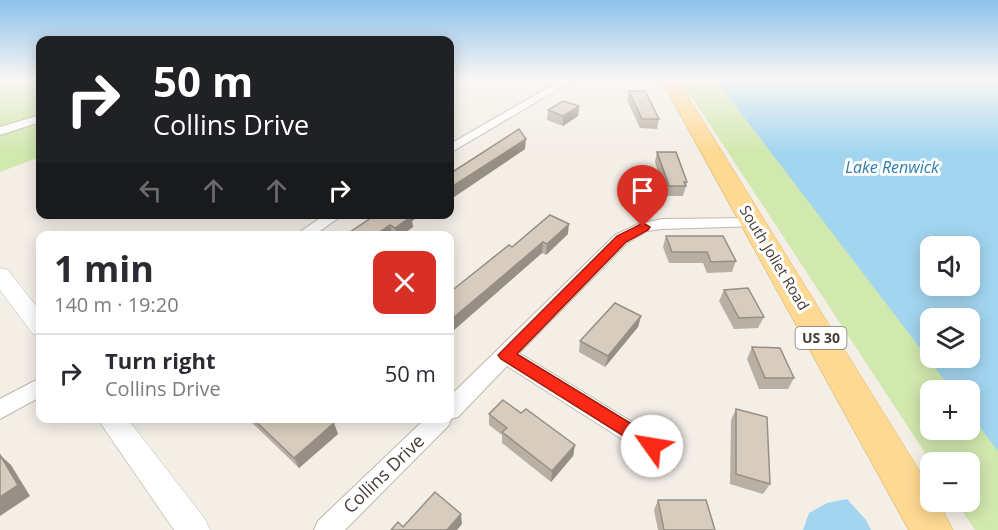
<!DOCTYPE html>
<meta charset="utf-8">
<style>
:root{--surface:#fff;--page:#f7f7f7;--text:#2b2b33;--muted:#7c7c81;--line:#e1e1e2}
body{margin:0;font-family:"Open Sans",sans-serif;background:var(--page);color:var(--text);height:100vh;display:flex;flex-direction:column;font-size:22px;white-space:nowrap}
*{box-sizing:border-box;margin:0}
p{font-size:20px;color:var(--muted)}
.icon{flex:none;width:33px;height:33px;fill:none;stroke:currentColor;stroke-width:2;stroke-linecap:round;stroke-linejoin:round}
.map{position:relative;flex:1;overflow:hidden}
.side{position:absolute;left:36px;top:231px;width:418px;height:192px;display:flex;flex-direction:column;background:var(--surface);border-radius:12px;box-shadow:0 3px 15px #0003}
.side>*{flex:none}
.hud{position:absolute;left:36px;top:36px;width:418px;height:183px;border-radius:12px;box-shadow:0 3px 15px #0003;background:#202124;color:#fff;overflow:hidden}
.fabs{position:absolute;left:920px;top:236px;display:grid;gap:12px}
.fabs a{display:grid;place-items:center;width:60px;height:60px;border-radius:12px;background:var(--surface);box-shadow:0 3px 15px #0003;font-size:30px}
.pin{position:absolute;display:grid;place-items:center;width:51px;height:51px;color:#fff;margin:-62px -26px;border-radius:50% 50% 50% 0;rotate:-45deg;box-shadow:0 0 6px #0007}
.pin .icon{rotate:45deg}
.me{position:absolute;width:66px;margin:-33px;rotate:302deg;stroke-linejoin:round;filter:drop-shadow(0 0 4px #0008)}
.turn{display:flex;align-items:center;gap:21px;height:126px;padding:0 18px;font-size:27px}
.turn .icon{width:78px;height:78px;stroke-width:2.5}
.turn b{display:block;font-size:42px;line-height:51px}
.lanes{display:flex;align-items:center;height:57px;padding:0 18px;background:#0003;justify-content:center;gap:30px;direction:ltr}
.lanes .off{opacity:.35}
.round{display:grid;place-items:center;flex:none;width:63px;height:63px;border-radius:12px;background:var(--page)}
.summary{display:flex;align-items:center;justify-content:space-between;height:102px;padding:0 18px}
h1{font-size:36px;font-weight:700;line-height:45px}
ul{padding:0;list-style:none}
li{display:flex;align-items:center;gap:18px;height:78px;padding:0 18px;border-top:2px solid var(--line)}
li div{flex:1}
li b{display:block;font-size:22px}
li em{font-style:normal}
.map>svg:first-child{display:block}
.green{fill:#d1e8ae;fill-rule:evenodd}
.water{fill:#a2d5f0;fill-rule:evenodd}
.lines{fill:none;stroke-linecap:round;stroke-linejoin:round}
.minor-casing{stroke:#c1b8ab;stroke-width:2}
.tertiary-casing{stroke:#c1b8ab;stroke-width:1}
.primary-casing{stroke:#e4b563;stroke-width:1}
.minor{fill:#fff;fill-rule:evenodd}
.tertiary{fill:#fff;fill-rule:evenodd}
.primary{fill:#fed993;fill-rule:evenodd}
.wall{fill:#baafa3}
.shaded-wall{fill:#978f85}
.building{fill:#d8ccbe;stroke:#978f85;stroke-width:1.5}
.route{fill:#fa2915;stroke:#a21b0e;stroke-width:1.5}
.labels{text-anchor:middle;stroke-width:6;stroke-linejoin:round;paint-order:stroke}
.shield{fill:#fff;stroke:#7e7872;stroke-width:1.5}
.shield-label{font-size:14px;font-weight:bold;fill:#463e35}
.street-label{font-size:15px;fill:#463e35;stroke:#fff}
.water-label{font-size:16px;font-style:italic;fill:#2d7daa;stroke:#fff}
.near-street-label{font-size:18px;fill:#463e35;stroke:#fff}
</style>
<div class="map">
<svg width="998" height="530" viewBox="0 0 998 530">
<rect width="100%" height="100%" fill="#f3eee6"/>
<g class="green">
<polygon points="0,79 40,79 40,157 0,172"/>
<path d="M680 79H998V530H975L956 501H969V462H931ZM930 246H969V285H930ZM930 318H969V357H930ZM930 390H969V429H930Z"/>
</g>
<g class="water">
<path d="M715 79H998V451L969 413V390H952ZM930 246H969V285H930ZM930 318H969V357H930Z"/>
<polygon points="847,499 866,520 871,530 803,530 809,513 827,503"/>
</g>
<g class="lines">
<g class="minor-casing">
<g id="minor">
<polygon points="563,79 575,79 450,153 450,144"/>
<polygon points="40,115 40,122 0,135 0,127"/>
<polygon points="326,214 344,214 313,236 294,236"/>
<polygon points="754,218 759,220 762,223 759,226 662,229 647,231 627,243 519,353 660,439 663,446 660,453 652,456 644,453 507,366 458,417 451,419 449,425 345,530 314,530 318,521 426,418 450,418 450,396 615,235 638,224 662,219"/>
<polygon points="40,378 40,397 0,419 0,399"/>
</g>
</g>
<g class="tertiary-casing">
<g id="tertiary">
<polygon points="0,268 8,270 40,311 40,336 32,333 0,290"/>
<polygon points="97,418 127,418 205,519 210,530 174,530"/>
</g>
</g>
<g class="primary-casing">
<polygon id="primary" points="661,79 677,79 930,488 930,501 938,501 953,530 909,530"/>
</g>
<use href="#minor" class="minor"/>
<use href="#tertiary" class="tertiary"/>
<use href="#primary" class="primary"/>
</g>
<g class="wall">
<polygon points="629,91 659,119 657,129 640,128 627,100"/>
<polygon points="579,106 578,116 563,126 547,120 548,110"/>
<polygon points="525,149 454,197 452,194 450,195 450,172 451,173"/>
<polygon points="657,152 687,182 683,196 666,196 655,162"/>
<polygon points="377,214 421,214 412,221 413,227 400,236 344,236"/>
<polygon points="568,234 546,255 542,253 454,330 450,327 450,292 512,247"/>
<polygon points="666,236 736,261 732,272 707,273 703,263 669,263 663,247"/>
<polygon points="724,290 764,317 758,328 734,329 719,301"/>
<polygon points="641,316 638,327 605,367 579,352 580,341"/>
<polygon points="752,347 794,378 788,389 759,389 747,359"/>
<polygon points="736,409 770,484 763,494 730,484 731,420"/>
<polygon points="521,413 575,445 573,456 551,482 502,443 502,435 489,425 489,414"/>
<polygon points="247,418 329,418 338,434 299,468"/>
<polygon points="658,500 715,530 658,530 654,510"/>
</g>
<g class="shaded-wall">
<polygon points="579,106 578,116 563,126 563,116"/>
<polygon points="526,139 525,149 454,197 453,186"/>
<polygon points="451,183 452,194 450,195 450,184"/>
<polygon points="406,214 421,214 412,221 413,227 400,236 396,236 395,228"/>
<polygon points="569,224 568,234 546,255 547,244"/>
<polygon points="390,225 392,236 374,236"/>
<polygon points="543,242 542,253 454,330 453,318"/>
<polygon points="641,316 638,327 605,367 608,356"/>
<polygon points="334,423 338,434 299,468 294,458"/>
<polygon points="575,445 573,456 551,482 552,471"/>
<polygon points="0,455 11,465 30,496 0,516"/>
<polygon points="461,514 462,524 457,530 447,530"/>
</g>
<g class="building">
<polygon points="629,91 645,91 659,119 642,119"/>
<polygon points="563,101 579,106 563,116 548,110"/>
<polygon points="519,129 526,139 453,186 451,183 450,184 450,172 451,173"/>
<polygon points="657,152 676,152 687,182 684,182 686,186 669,186"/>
<polygon points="377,214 409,214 412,216 395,228 390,225 374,236 344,236"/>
<polygon points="550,215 569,224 547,244 543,242 453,318 450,316 450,292 509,245 512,247"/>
<polygon points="666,236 723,236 736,261 711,262 707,252 672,252"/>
<polygon points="748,288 764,317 739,318 724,290"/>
<polygon points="615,303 641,316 608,356 580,341"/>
<polygon points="752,347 780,348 794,378 765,378"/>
<polygon points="503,400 521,413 526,409 575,445 552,471 502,432 507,428 489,414"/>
<polygon points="736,409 767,417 770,484 736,474"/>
<polygon points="252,418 329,418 334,423 294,458"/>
<polygon points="0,455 18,485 0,497"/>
<polygon points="435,492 461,514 447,530 391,530 398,522 403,527"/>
<polygon points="658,500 706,500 715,530 664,530"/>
</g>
<linearGradient id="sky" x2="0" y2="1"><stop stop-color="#8cc1eb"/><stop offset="0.52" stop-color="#faf7f4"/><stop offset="1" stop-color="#faf7f4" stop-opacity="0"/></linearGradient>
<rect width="998" height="153" fill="url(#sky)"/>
<polygon class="route" points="643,223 650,227 648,230 626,242 517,354 658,440 661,446 658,452 652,454 501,359 498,355 617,236"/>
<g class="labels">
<rect class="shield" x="795.5" y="327" width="51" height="22" rx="4.5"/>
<g class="shield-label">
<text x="821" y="343">US 30</text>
</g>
<g class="street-label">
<text transform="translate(774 258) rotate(59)" y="5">South Joliet Road</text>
</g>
<g class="water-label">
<text x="892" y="173">Lake Renwick</text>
</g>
<g class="near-street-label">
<text transform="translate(384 474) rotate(-44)" y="6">Collins Drive</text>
</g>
</g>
</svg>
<div class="fabs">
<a><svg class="icon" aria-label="sound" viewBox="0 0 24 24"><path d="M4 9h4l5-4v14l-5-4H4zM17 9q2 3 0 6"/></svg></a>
<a><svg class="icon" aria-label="layers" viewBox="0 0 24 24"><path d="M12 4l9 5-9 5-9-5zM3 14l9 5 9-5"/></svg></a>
<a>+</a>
<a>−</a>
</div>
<div class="pin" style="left:643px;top:227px;background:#d93025"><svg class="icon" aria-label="arrive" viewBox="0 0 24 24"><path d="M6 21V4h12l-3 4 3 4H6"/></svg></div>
<svg class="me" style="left:652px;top:446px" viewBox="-20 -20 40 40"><circle r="19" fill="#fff"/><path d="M0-13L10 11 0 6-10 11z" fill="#fa2915"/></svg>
<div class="hud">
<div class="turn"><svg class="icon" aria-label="right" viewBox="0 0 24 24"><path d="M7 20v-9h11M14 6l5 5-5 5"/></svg><div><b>50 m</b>Collins Drive</div></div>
<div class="lanes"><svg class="icon off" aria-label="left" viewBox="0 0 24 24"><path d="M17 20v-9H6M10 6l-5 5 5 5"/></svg><svg class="icon off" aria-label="ahead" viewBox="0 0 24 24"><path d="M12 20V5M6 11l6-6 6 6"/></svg><svg class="icon off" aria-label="ahead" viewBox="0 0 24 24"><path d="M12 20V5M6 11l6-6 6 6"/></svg><svg class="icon" aria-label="right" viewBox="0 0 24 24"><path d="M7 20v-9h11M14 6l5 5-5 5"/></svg></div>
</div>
<section class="side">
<div class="summary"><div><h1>1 min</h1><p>140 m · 19:20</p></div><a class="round" style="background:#d93025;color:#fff"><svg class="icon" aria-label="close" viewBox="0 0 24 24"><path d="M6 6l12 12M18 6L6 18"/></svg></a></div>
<ul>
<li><svg class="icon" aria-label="right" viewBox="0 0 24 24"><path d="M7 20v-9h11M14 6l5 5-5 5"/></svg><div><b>Turn right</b><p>Collins Drive</p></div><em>50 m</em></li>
</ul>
</section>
</div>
